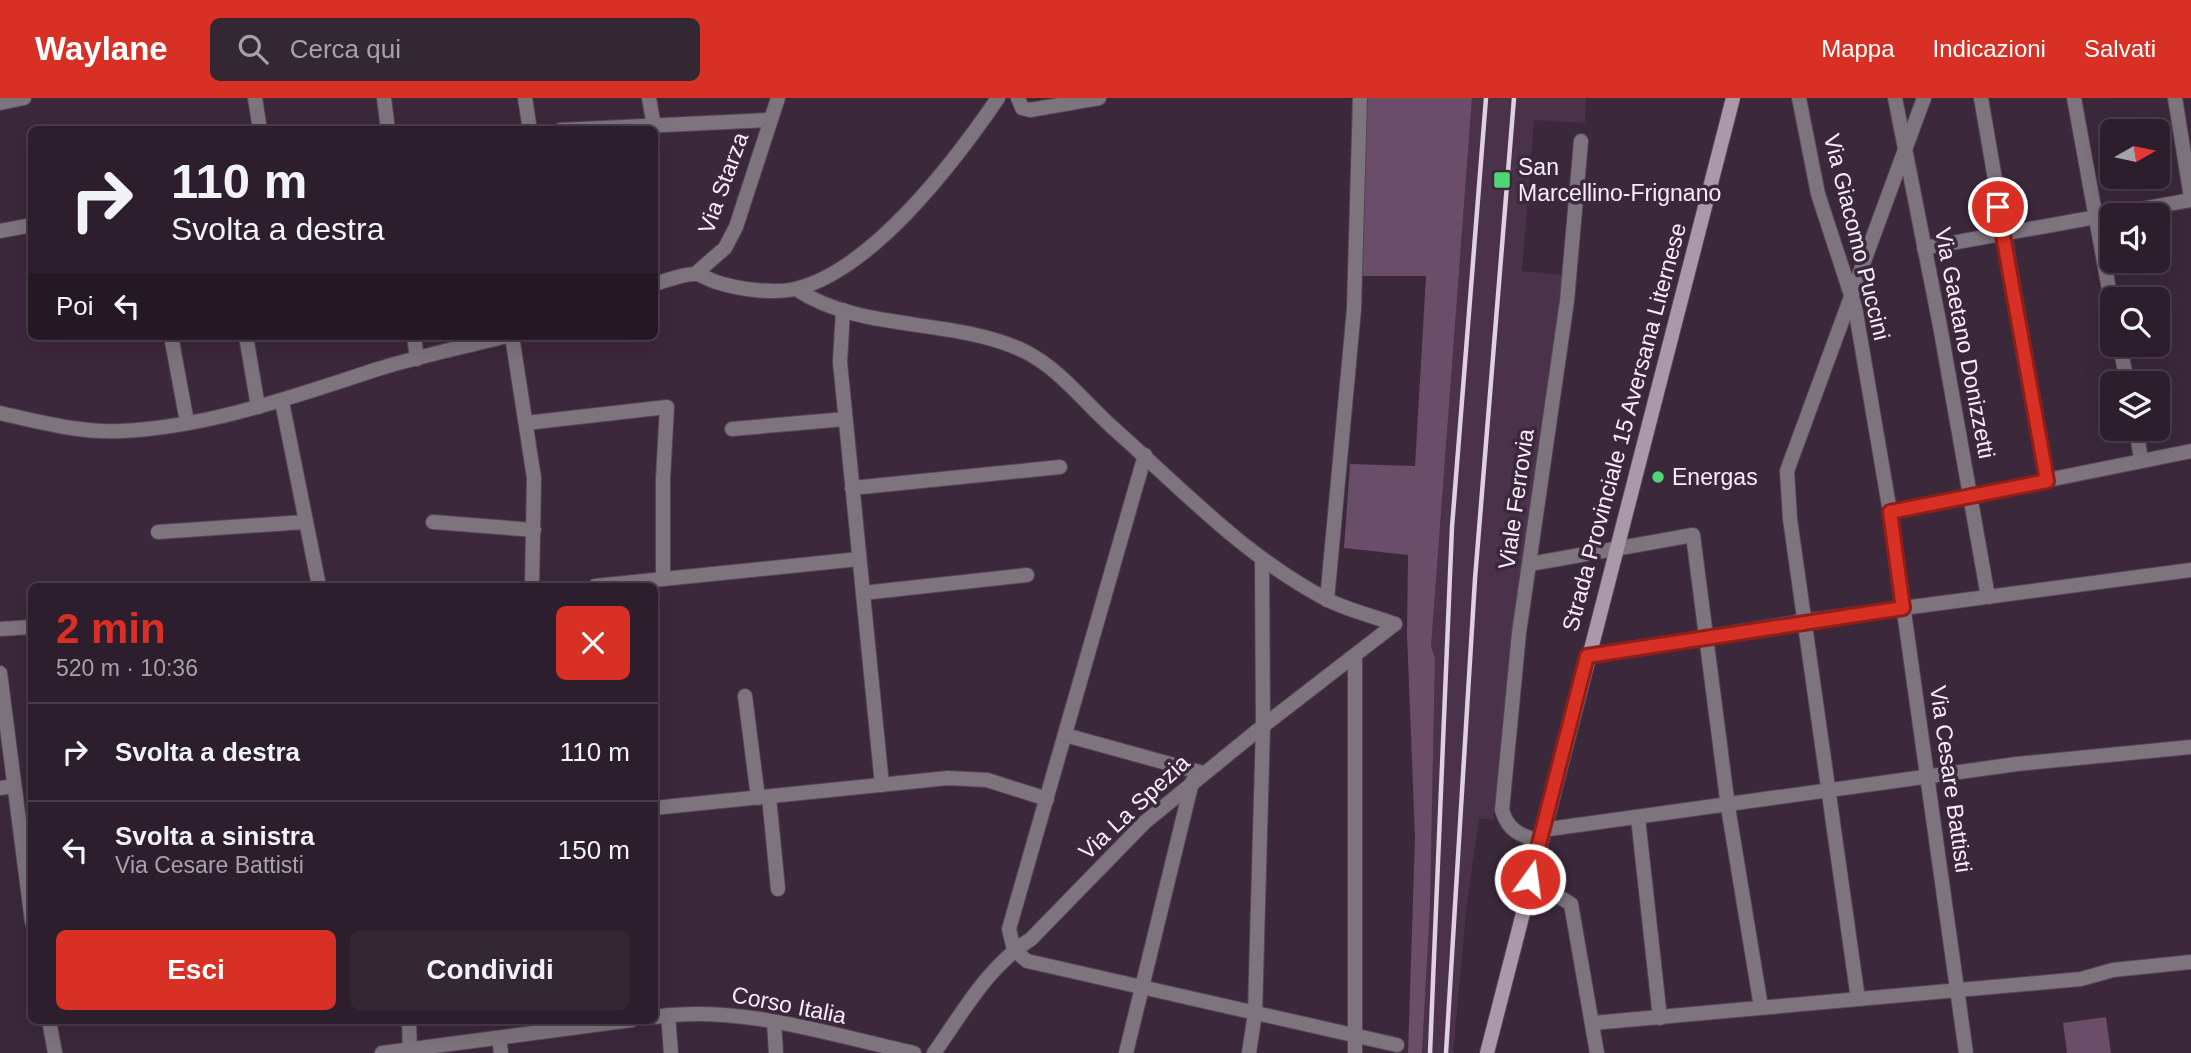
<!DOCTYPE html>
<html lang="it">
<meta charset="utf-8">
<style>
:root{--surface:#2c1e2c;--page:#342734;--text:#f1f3f6;--muted:#a6a2a9;--line:#483c48;--accent:#d93025}
body{margin:0;font-family:Arial,sans-serif;background:var(--page);color:var(--text);height:100vh;display:flex;flex-direction:column;font-size:26px;white-space:nowrap}
*{box-sizing:border-box;margin:0}
p{font-size:23px;color:var(--muted)}
.icon{flex:none;width:38px;height:38px;fill:none;stroke:currentColor;stroke-width:2;stroke-linecap:round;stroke-linejoin:round}
.map{position:relative;flex:1;overflow:hidden}
.panel{position:absolute;left:28px;top:485px;width:630px;height:441px;display:flex;flex-direction:column;background:var(--surface);border-radius:10px;box-shadow:0 7px 28px #0002,0 0 0 2px var(--line)}
.panel>*{flex:none}
.guide{position:absolute;left:28px;top:28px;width:630px;height:214px;border-radius:10px;box-shadow:0 7px 28px #0002,0 0 0 2px var(--line);background:#2c1e2c;color:var(--text);overflow:hidden}
.needle{width:46px;rotate:81deg}
.tools{position:absolute;left:2100px;top:21px;display:grid;gap:14px}
.tools a{display:grid;place-items:center;width:70px;height:70px;border-radius:10px;background:var(--surface);box-shadow:0 7px 28px #0002,0 0 0 2px var(--line);font-size:35px}
.pin{position:absolute;display:grid;place-items:center;width:60px;height:60px;color:#fff;margin:-30px;border:4px solid #fff;border-radius:50%;box-shadow:0 2px 7px #0007}
.me{position:absolute;width:77px;margin:-38px;rotate:14deg;stroke-linejoin:round;filter:drop-shadow(0 0 5px #0008)}
.turn{display:flex;align-items:center;gap:24px;height:147px;padding:0 28px;font-size:32px}
.turn .icon{width:91px;height:91px;stroke-width:2.5}
.turn b{display:block;font-size:49px;line-height:60px}
.then{display:flex;align-items:center;height:66px;padding:0 28px;background:#0003;gap:14px;font-size:26px}
.round{display:grid;place-items:center;flex:none;width:74px;height:74px;border-radius:10px;background:var(--page)}
.headline{display:flex;align-items:center;justify-content:space-between;height:119px;padding:0 28px}
h1{font-size:42px;font-weight:700;line-height:52px;color:var(--accent)}
.action{display:flex;gap:14px;margin-top:auto;padding:14px 28px}
.action a{flex:1;height:80px;border-radius:10px;background:var(--accent);color:#fff;font-size:28px;font-weight:700;line-height:80px;text-align:center}
.action a+a{background:var(--page);color:var(--text)}
ul{padding:0;list-style:none}
li{display:flex;align-items:center;gap:21px;height:98px;padding:0 28px;border-top:2px solid var(--line)}
li div{flex:1}
li b{display:block;font-size:26px}
li em{font-style:normal}
header{display:flex;align-items:center;gap:42px;box-sizing:border-box;height:98px;padding:0 35px;background:var(--accent);color:#fff}
header strong{font-size:33px}
nav{display:flex;gap:38px;margin-inline-start:auto;font-size:24px}
.search{width:490px;height:63px;background:var(--page);display:flex;align-items:center;gap:18px;box-sizing:border-box;padding:0 24px;border-radius:10px;color:var(--muted);font-size:26px}
.map>svg:first-child{display:block}
.built{fill:#4a334a}
.green{fill:#694d69}
.lines{fill:none;stroke-linecap:round;stroke-linejoin:round}
.minor-casing{stroke:#564456;stroke-width:16}
.tertiary-casing{stroke:#564456;stroke-width:16}
.secondary-casing{stroke:#564456;stroke-width:16}
.minor{stroke:#7d747d;stroke-width:14}
.tertiary{stroke:#7d747d;stroke-width:14}
.secondary{stroke:#a999a9;stroke-width:14}
.rail{stroke:#dfd1df;stroke-width:4.5}
.route-casing{stroke:#8d1f18;stroke-width:18}
.route{stroke:#d93025;stroke-width:12}
.poi-dot{fill:#4ed675;stroke:#3b283b;stroke-width:2.5}
.labels{text-anchor:middle;stroke-width:7;stroke-linejoin:round;paint-order:stroke}
.poi-label{font-size:23px;fill:#faedfa;stroke:#3b283b;text-anchor:start}
.street-label{font-size:23px;fill:#faedfa;stroke:#3b283b}
</style>
<header>
<strong>Waylane</strong>
<div class="search"><svg class="icon" aria-label="search" viewBox="0 0 24 24"><circle cx="10" cy="10" r="6"/><path d="M15 15l6 6"/></svg>Cerca qui</div>
<nav><a>Mappa</a><a>Indicazioni</a><a>Salvati</a></nav>
</header>
<div class="map">
<svg width="2191" height="955" viewBox="0 0 2191 955">
<rect width="100%" height="100%" fill="#3b283b"/>
<polygon class="built" points="1472,0 1586,0 1585,25 1534,22 1522,173 1563,177 1493,722 1479,720 1467,805 1453,955 1422,955 1430,809 1435,560 1431,550"/>
<g class="green">
<polygon points="1364,0 1472,0 1431,549 1435,560 1430,809 1422,955 1408,955 1415,739 1407,536 1408,457 1344,450 1350,366 1415,368 1426,178 1359,178"/>
<polygon points="2106,919 2111,955 2067,955 2063,925"/>
</g>
<g class="lines">
<g class="minor-casing">
<g id="minor">
<polyline points="255,0 260,32"/>
<polyline points="384,0 388,32"/>
<polyline points="525,0 530,32"/>
<polyline points="649,0 654,28"/>
<polyline points="1018,0 1022,10 1030,12 1099,0"/>
<polyline points="1799,0 1818,96 1855,209 1890,414 1966,955"/>
<polyline points="1895,0 1940,228 1988,499"/>
<polyline points="1981,0 2047,383"/>
<polyline points="2074,0 2112,208"/>
<polyline points="2175,0 2191,100"/>
<polyline points="0,5 24,0"/>
<polyline points="560,32 770,22"/>
<polyline points="0,133 32,127"/>
<polyline points="1924,150 2191,102"/>
<polyline points="695,176 725,150 736,129 778,0"/>
<path d="M654 186C666 183 684 175 696 176 703 177 709 182 716 184 738 191 772 196 795 191 872 173 955 63 998 0"/>
<path d="M796 191C862 235 953 219 1024 253 1059 270 1084 304 1112 329 1181 390 1244 458 1326 501 1347 512 1373 518 1395 526"/>
<polyline points="843,212 840,264 882,687"/>
<polyline points="171,238 187,324"/>
<polyline points="246,238 258,309"/>
<polyline points="414,238 417,261"/>
<polyline points="512,238 534,380 532,488"/>
<polyline points="2120,247 2127,285"/>
<polyline points="282,304 319,488"/>
<path d="M0 315C40 324 80 335 121 333 210 329 294 298 378 271 420 258 464 249 507 238"/>
<polyline points="526,325 667,309 663,381 663,481"/>
<polyline points="732,331 845,321"/>
<polyline points="2136,331 2141,361"/>
<polyline points="1145,357 1009,831 1014,852 1027,863 1397,947"/>
<polyline points="852,390 1060,369"/>
<polyline points="1890,414 2191,353"/>
<polyline points="433,424 534,432"/>
<polyline points="158,434 305,424"/>
<polyline points="1530,466 1693,437 1728,709 1761,909"/>
<polyline points="595,488 859,461"/>
<polyline points="863,495 1027,477"/>
<polyline points="1327,502 1354,211 1360,0"/>
<polyline points="0,531 32,529"/>
<polyline points="1587,558 1805,523 2191,472"/>
<polyline points="745,598 758,700"/>
<polyline points="1065,637 1203,675"/>
<polyline points="0,690 14,688"/>
<polyline points="769,699 778,791"/>
<polyline points="654,710 948,680 987,682 1047,701"/>
<polyline points="1638,720 1660,920"/>
<polyline points="1542,732 2017,666 2191,649"/>
<path d="M1539 743C1520 737 1508 733 1502 712L1519 535 1567 203 1581 43"/>
<polyline points="1530,781 1571,806 1597,955"/>
<polyline points="1858,901 1790,421 1787,373 1924,0"/>
<polyline points="668,917 671,955"/>
<polyline points="409,922 410,955"/>
<polyline points="774,924 776,955"/>
<polyline points="1593,925 2081,881 2113,872 2191,864"/>
<polyline points="499,940 501,955"/>
<path d="M934 955C963 914 988 868 1031 841L1145 724 1263 628 1395 526"/>
<polyline points="1126,955 1192,684"/>
<polyline points="1249,955 1255,915 1263,628 1262,462"/>
<polyline points="1355,955 1355,558"/>
</g>
</g>
<g class="tertiary-casing">
<g id="tertiary">
<polyline points="0,575 32,824"/>
<path d="M654 919C741 906 831 937 914 955"/>
<polyline points="49,922 55,955"/>
<polyline points="382,955 632,922"/>
</g>
</g>
<g class="secondary-casing">
<polyline id="secondary" points="1487,955 1733,0"/>
</g>
<use href="#minor" class="minor"/>
<use href="#tertiary" class="tertiary"/>
<use href="#secondary" class="secondary"/>
<g class="rail">
<polyline points="1430,955 1452,429 1486,0"/>
<polyline points="1446,955 1475,481 1514,0"/>
</g>
</g>
<g class="lines">
<g class="route-casing">
<polyline id="route" points="1530,781 1587,558 1903,510 1890,414 2047,383 1998,109"/>
</g>
<use href="#route" class="route"/>
</g>
<g class="poi-dot">
<rect x="1493" y="73" width="18" height="18" rx="3.5"/>
<circle cx="1658" cy="379" r="7"/>
</g>
<g class="labels">
<g class="poi-label">
<text x="1518" y="77">San<tspan x="1518" dy="26">Marcellino-Frignano</tspan></text>
<text x="1672" y="387">Energas</text>
</g>
<g class="street-label">
<text transform="translate(723 85) rotate(-70)" y="8">Via Starza</text>
<text transform="translate(1857 139) rotate(76)" y="8">Via Giacomo Puccini</text>
<text transform="translate(1965 245) rotate(79)" y="8">Via Gaetano Donizzetti</text>
<text transform="translate(1624 329) rotate(-75)" y="8">Strada Provinciale 15 Aversana Liternese</text>
<text transform="translate(1516 401) rotate(-82)" y="8">Viale Ferrovia</text>
<text transform="translate(1951 681) rotate(82)" y="8">Via Cesare Battisti</text>
<text transform="translate(1134 709) rotate(-43)" y="8">Via La Spezia</text>
<text transform="translate(789 907) rotate(11)" y="8">Corso Italia</text>
</g>
</g>
</svg>
<div class="tools">
<a><svg class="needle" viewBox="-14 -14 28 28"><path d="M0-13l5 13h-10z" fill="#e53935"/><path d="M0 13l5-13h-10z" fill="#a6a2a9"/></svg></a>
<a><svg class="icon" aria-label="sound" viewBox="0 0 24 24"><path d="M4 9h4l5-4v14l-5-4H4zM17 9q2 3 0 6"/></svg></a>
<a><svg class="icon" aria-label="search" viewBox="0 0 24 24"><circle cx="10" cy="10" r="6"/><path d="M15 15l6 6"/></svg></a>
<a><svg class="icon" aria-label="layers" viewBox="0 0 24 24"><path d="M12 4l9 5-9 5-9-5zM3 14l9 5 9-5"/></svg></a>
</div>
<div class="pin" style="left:1998px;top:109px;background:#d93025"><svg class="icon" aria-label="arrive" viewBox="0 0 24 24"><path d="M6 21V4h12l-3 4 3 4H6"/></svg></div>
<svg class="me" style="left:1530px;top:781px" viewBox="-20 -20 40 40"><circle r="17" fill="#d93025" stroke="#fff" stroke-width="3"/><path d="M0-11L8 9 0 5-8 9z" fill="#fff"/></svg>
<div class="guide">
<div class="turn"><svg class="icon" aria-label="right" viewBox="0 0 24 24"><path d="M7 20v-9h11M14 6l5 5-5 5"/></svg><div><b>110 m</b>Svolta a destra</div></div>
<div class="then">Poi<svg class="icon" aria-label="left" viewBox="0 0 24 24"><path d="M17 20v-9H6M10 6l-5 5 5 5"/></svg></div>
</div>
<section class="panel">
<div class="headline"><div><h1>2 min</h1><p>520 m · 10:36</p></div><a class="round" style="background:#d93025;color:#fff"><svg class="icon" aria-label="close" viewBox="0 0 24 24"><path d="M6 6l12 12M18 6L6 18"/></svg></a></div>
<ul>
<li><svg class="icon" aria-label="right" viewBox="0 0 24 24"><path d="M7 20v-9h11M14 6l5 5-5 5"/></svg><div><b>Svolta a destra</b></div><em>110 m</em></li>
<li><svg class="icon" aria-label="left" viewBox="0 0 24 24"><path d="M17 20v-9H6M10 6l-5 5 5 5"/></svg><div><b>Svolta a sinistra</b><p>Via Cesare Battisti</p></div><em>150 m</em></li>
</ul>
<div class="action"><a>Esci</a><a>Condividi</a></div>
</section>
</div>
